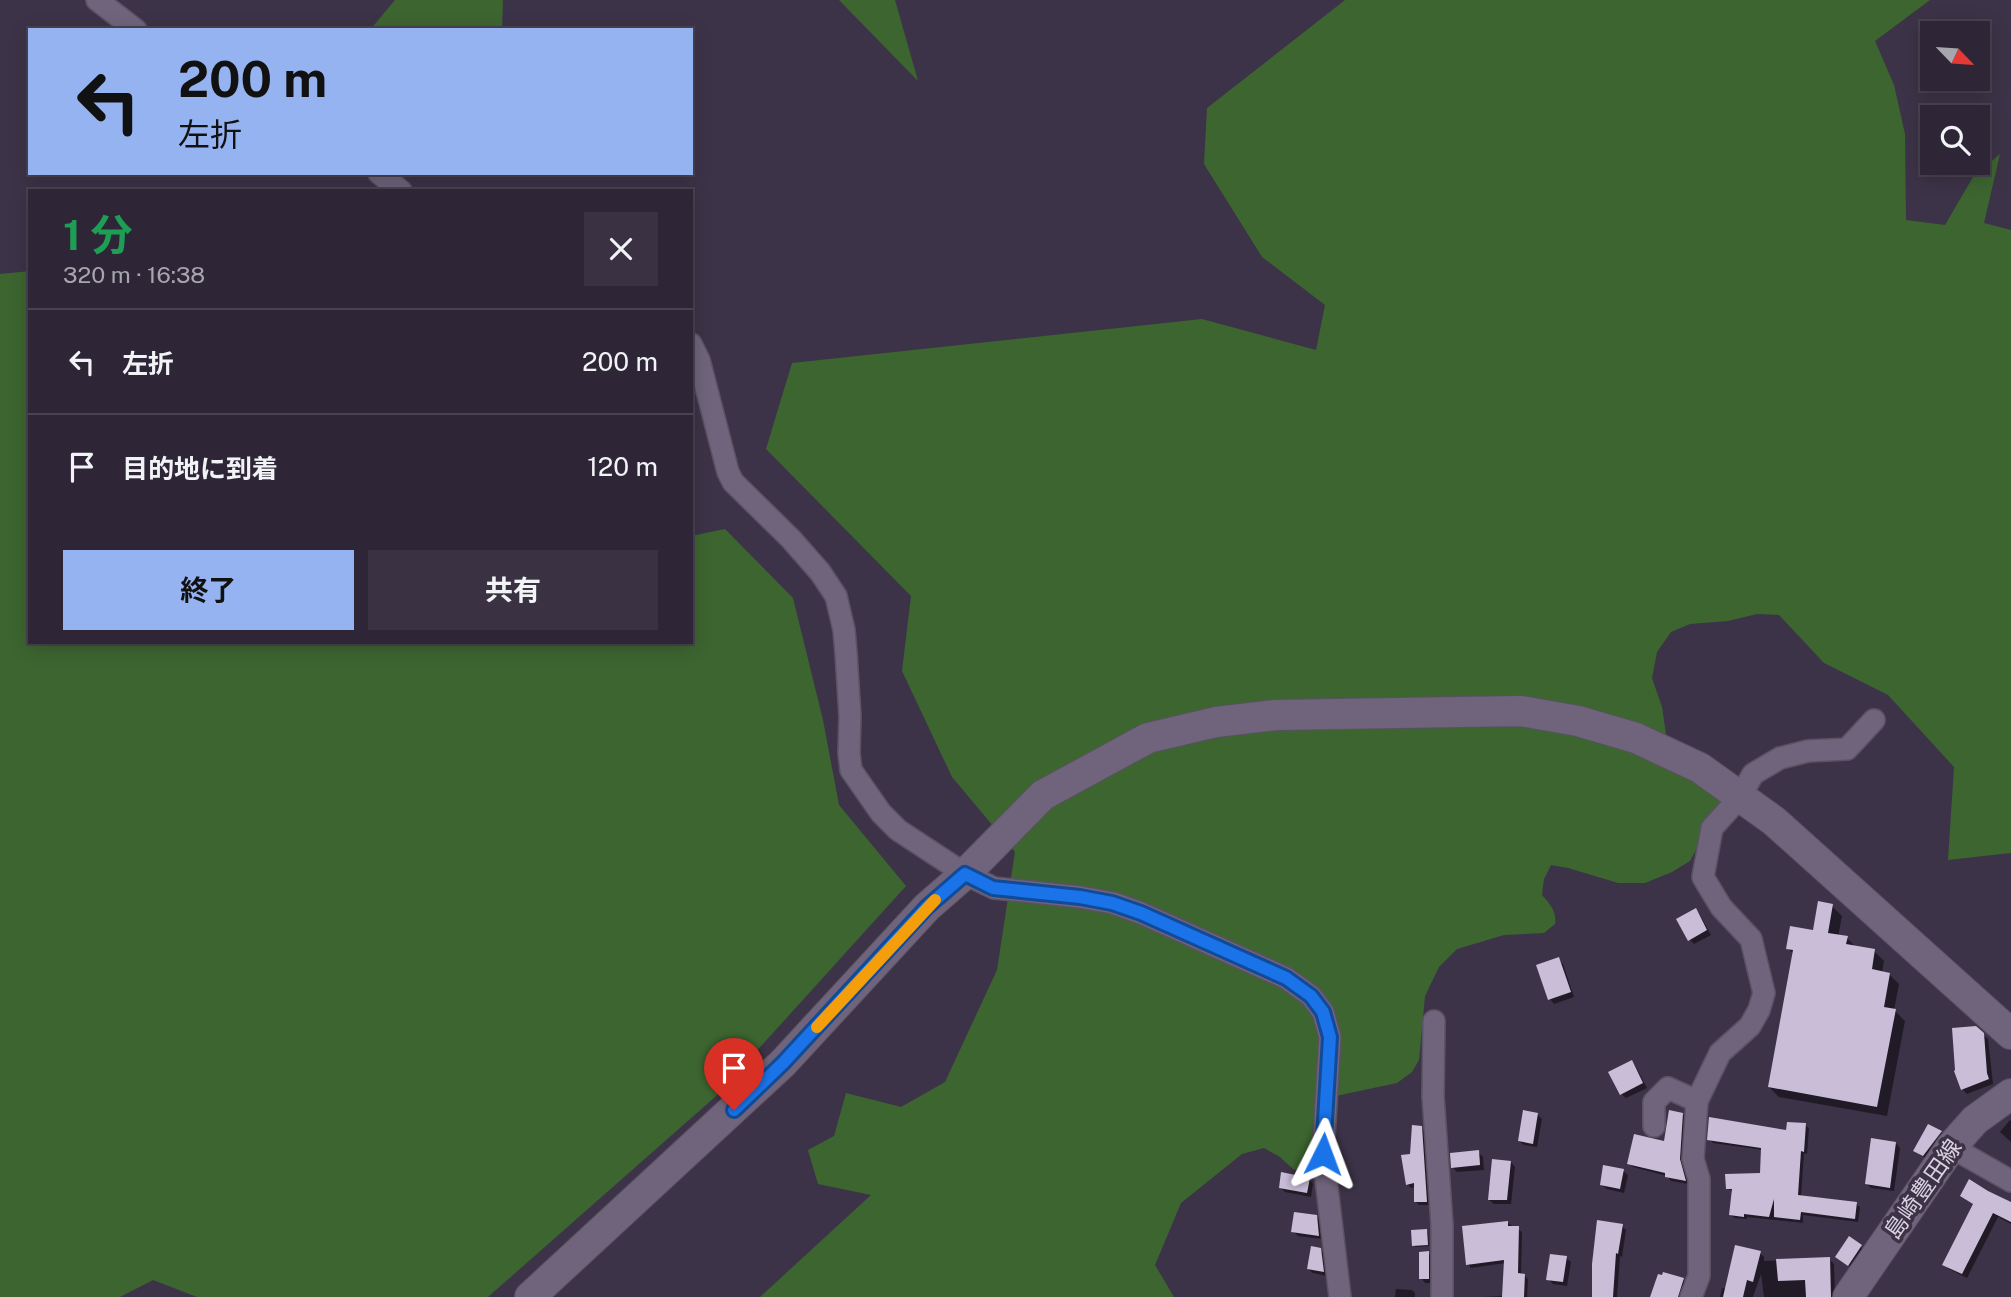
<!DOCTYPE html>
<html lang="ja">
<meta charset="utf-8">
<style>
:root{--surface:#2e2636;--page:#3a3242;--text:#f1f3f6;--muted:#a7a5ad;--line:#494351;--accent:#95b2f1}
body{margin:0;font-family:"Public Sans","Noto Sans JP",sans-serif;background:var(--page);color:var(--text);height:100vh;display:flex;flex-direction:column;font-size:26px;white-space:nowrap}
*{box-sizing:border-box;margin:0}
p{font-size:23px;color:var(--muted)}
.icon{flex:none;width:38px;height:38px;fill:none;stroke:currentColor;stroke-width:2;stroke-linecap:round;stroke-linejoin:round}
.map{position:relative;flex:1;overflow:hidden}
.sheet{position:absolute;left:28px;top:189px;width:665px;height:455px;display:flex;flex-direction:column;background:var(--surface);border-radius:0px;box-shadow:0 4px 18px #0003,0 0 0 2px var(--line)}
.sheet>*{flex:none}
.banner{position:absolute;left:28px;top:28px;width:665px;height:147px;border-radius:0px;box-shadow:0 4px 18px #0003,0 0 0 2px var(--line);background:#95b2f1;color:#111;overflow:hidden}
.needle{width:46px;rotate:115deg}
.fabs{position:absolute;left:1920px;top:21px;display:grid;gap:14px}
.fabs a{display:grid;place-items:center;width:70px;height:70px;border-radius:0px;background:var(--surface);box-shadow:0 4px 18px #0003,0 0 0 2px var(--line);font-size:35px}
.pin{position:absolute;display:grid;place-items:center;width:60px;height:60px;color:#fff;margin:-72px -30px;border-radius:50% 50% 50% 0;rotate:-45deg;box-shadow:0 0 7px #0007}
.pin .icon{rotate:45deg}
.me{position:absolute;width:77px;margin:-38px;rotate:3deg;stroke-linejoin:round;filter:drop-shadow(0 0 5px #0008)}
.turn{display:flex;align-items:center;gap:24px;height:147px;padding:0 35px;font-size:32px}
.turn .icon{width:91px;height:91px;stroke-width:2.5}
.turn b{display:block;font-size:49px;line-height:60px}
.round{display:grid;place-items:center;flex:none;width:74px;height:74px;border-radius:0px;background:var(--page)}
.overview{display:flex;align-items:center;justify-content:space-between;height:119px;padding:0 35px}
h1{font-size:42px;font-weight:700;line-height:52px;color:#1e9e55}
.action{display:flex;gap:14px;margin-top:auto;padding:14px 35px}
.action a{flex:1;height:80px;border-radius:0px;background:var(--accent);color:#111;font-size:28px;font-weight:700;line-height:80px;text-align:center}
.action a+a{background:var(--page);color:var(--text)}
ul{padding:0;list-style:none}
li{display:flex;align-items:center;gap:21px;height:105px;padding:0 35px;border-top:2px solid var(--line)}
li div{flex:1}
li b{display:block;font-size:26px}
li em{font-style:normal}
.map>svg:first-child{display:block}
.green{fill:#3d6530}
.shadow{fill:#0007}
.building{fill:#c9bdd8}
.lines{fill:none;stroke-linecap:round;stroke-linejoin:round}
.street-casing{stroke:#5a5163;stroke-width:24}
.secondary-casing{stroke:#5a5163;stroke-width:32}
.street{stroke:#6f647b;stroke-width:21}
.secondary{stroke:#6f647b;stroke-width:30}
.route-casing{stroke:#114b97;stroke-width:18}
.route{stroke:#1a73e8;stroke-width:12}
.slow{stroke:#f59e0b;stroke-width:12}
.labels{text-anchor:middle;stroke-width:7;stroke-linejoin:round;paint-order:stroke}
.street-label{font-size:23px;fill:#d8d2df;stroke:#3d3348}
</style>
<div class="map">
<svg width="2011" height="1297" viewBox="0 0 2011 1297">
<rect width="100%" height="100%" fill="#3d3348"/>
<g class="green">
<polygon points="395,0 503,0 502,30 370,30"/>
<polygon points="839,0 895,0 918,81"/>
<path d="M1345 0H1930L1875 41 1894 85 1905 134 1906 220 1945 225 1973 177 2000 154 1984 223 2011 230V853L1948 860 1954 767 1888 695 1824 663 1779 615 1757 614 1728 621 1690 624 1671 632 1657 652 1652 678 1662 707 1666 734 1685 767 1724 799 1690 861 1672 872 1645 883H1618L1568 868 1551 865 1544 879 1542 895C1550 904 1557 912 1555 924L1544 933 1504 935 1457 949 1439 967 1425 996 1419 1060 1412 1072 1397 1083 1331 1097 1317 1151 1308 1168 1294 1170 1280 1157 1264 1148 1242 1154 1181 1203 1155 1265 1174 1297H760L871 1195 818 1184 808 1150 834 1136 846 1093 901 1107 945 1082 997 970 1015 852 952 777 902 671 911 596 766 449 792 363 1202 319 1316 350 1325 305 1262 257 1204 164 1207 108Z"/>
<polygon points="30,271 30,642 691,642 691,536 725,529 793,598 823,720 839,805 906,886 715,1097 488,1297 197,1297 153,1280 120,1297 0,1297 0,274"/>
</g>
<g class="shadow">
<polygon points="1832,906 1842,916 1838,937 1847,938 1856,947 1874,951 1884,961 1882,973 1889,974 1899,984 1894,1010 1905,1021 1887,1116 1779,1097 1769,1087 1794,954 1787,948 1815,932"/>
<polygon points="1695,910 1700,915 1711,935 1694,944 1690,940"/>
<polygon points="1558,959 1563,964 1574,997 1554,1004 1550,999"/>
<polygon points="1976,1028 1988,1039 1993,1084 1967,1094 1962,1089"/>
<polygon points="1632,1062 1636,1067 1647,1088 1626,1098 1621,1094"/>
<polygon points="1537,1114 1542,1119 1537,1147 1524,1145 1519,1141"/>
<polygon points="1682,1114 1686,1118 1683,1164 1689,1184 1671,1181 1667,1176 1633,1167 1629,1163 1666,1143"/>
<polygon points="2010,1120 2011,1121 2011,1142 2000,1132"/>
<polygon points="1805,1125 1809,1128 1807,1154 1804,1153 1801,1197 1856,1204 1860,1207 1858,1222 1803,1215 1803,1223 1747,1217 1747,1219 1735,1218 1731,1215 1734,1192 1728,1189 1762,1174 1763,1150 1713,1143 1709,1139 1788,1132"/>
<polygon points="1421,1128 1425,1131 1430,1205 1419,1205 1416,1202 1416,1187 1411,1188 1407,1184 1411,1155"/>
<polygon points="1941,1132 1945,1137 1928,1160 1916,1151"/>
<polygon points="1896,1143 1900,1148 1894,1191 1871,1188 1867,1184"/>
<polygon points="1478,1152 1483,1157 1484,1170 1457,1172 1453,1168"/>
<polygon points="1511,1162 1515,1167 1511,1204 1494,1204 1489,1200"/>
<polygon points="1623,1171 1628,1175 1624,1193 1607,1189 1602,1185"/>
<polygon points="1309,1179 1313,1184 1311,1197 1285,1192 1280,1187"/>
<polygon points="1962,1196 2011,1204 2011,1224 1998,1217 1967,1278 1949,1269 1944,1264 1974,1205"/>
<polygon points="1316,1216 1321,1221 1322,1239 1298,1236 1293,1231"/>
<polygon points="1508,1223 1522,1232 1521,1275 1525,1276 1528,1279 1527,1297 1482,1297 1504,1296 1506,1263 1471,1268 1468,1264"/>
<polygon points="1622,1226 1626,1230 1622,1257 1620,1256 1617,1297 1593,1297"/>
<polygon points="1426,1231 1428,1232 1429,1246 1416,1247 1414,1246"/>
<polygon points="1850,1239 1866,1251 1854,1269 1842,1261"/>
<polygon points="1320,1250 1325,1254 1327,1276 1313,1273 1308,1269"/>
<polygon points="1428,1253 1433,1258 1433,1283 1425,1283 1421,1278"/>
<polygon points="1760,1253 1764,1257 1764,1261 1829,1259 1834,1264 1835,1297 1764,1297 1761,1274 1753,1297 1720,1297 1722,1288 1726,1289"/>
<polygon points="1566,1258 1571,1262 1567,1286 1553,1284 1548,1279"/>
<polygon points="1683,1280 1687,1284 1683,1297 1652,1297"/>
<polygon points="1396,1289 1412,1290 1415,1293 1415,1297 1395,1297"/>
</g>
<g class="building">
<polygon points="1818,901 1833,904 1828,933 1848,936 1846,944 1875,949 1872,969 1890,973 1884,1007 1896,1009 1877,1107 1768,1087 1793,950 1786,949 1790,926 1813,930"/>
<polygon points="1696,908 1707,930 1688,941 1676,919"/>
<polygon points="1559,957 1571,992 1548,1000 1536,965"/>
<polygon points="1976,1026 1984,1033 1987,1073 1989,1079 1961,1090 1954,1071 1955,1070 1952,1028"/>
<polygon points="1632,1060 1643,1083 1620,1095 1608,1072"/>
<polygon points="1523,1110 1538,1113 1533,1144 1518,1141"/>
<polygon points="1669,1110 1683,1113 1680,1159 1686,1181 1665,1177 1665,1173 1627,1164 1634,1134 1664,1141"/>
<polygon points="1709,1117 1786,1130 1787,1122 1806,1123 1804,1152 1801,1151 1798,1195 1857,1202 1855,1219 1801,1212 1800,1220 1774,1217 1774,1199 1769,1217 1744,1214 1744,1217 1729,1215 1732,1189 1726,1189 1725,1174 1760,1173 1761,1148 1707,1140"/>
<polygon points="1928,1124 1942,1131 1923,1156 1913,1151"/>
<polygon points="1412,1125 1422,1126 1427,1202 1414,1202 1414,1183 1406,1185 1401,1155 1410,1154"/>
<polygon points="1871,1138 1896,1142 1890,1188 1865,1184"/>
<polygon points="1479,1150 1480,1165 1451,1168 1450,1153"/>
<polygon points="1492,1159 1511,1161 1507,1200 1488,1200"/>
<polygon points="1603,1165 1624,1169 1620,1189 1600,1185"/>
<polygon points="1281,1172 1310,1178 1307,1193 1279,1188"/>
<polygon points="1969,1179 1988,1191 2011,1202 2011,1222 1993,1213 1962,1274 1942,1265 1973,1204 1960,1196"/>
<polygon points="1294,1212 1317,1215 1319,1236 1291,1232"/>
<polygon points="1597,1220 1623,1224 1618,1254 1616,1253 1613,1297 1592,1297 1592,1264"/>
<polygon points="1508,1221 1508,1226 1519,1226 1518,1273 1525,1274 1524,1297 1502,1297 1504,1260 1466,1265 1462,1226"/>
<polygon points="1427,1229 1428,1245 1412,1246 1411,1230"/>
<polygon points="1849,1236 1862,1245 1848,1266 1835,1257"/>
<polygon points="1735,1245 1761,1251 1753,1282 1747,1280 1743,1297 1723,1297"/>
<polygon points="1311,1246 1321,1248 1324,1272 1307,1269"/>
<polygon points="1429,1251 1429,1279 1419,1279 1419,1252"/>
<polygon points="1550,1254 1567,1256 1563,1282 1546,1280"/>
<polygon points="1830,1257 1831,1297 1806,1297 1805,1280 1778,1281 1776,1259"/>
<polygon points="1663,1272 1684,1278 1678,1297 1650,1297 1658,1274 1662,1275"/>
</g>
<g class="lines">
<g class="street-casing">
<g id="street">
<polyline points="97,0 136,30"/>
<polyline points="379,173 401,191"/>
<polyline points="691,344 699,360 728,472 733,482 791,539 820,572 836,596 844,630 846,653 850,716 849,753 851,770 881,813 898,830 965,874 994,888 1080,897 1113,903 1141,913 1286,978 1311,996 1323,1012 1330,1037 1323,1154 1340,1297"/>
<polyline points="1434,1021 1433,1096 1442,1225 1442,1297"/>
<polyline points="1654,1126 1654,1102 1668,1088 1697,1101"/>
<polyline points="1951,1147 2011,1181"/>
<polyline points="1691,1297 1699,1276 1699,1179 1693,1159 1697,1101 1720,1053 1750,1026 1759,1010 1764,993 1751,939 1721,907 1703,877 1712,828 1740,797 1753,774 1780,758 1808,751 1847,749 1874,720"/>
</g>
</g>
<g class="secondary-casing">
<g id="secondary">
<polyline points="530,1297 783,1063 927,907 965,874 1043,795 1148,738 1216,722 1276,715 1521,711 1578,721 1636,738 1700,768 1774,821 2011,1034"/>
<polyline points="1848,1297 1951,1147 1975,1120 2011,1094"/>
</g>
</g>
<use href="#street" class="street"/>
<use href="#secondary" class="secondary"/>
</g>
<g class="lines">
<g class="route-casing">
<polyline id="route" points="734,1110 783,1063 927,907 965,874 993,888 1080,897 1112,903 1141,913 1286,978 1311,996 1323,1012 1330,1037 1323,1154"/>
</g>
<use href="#route" class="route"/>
<polyline class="slow" points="817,1027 935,900"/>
</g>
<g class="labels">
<g class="street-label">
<text transform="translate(1923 1189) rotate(-55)" y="8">島崎豊田線</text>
</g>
</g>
</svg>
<div class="fabs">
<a><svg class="needle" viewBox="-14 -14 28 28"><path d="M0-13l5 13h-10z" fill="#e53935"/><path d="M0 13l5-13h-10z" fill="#a7a5ad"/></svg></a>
<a><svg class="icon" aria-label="search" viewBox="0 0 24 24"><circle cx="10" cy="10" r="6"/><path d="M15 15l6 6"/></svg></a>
</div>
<div class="pin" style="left:734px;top:1110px;background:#d93025"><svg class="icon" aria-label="arrive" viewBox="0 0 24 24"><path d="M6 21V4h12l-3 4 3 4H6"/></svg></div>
<svg class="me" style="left:1323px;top:1154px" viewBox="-20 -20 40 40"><path d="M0-17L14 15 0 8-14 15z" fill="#1a73e8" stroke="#fff" stroke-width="4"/></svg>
<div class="banner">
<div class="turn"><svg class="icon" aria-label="left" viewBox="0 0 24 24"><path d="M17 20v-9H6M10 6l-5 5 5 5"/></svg><div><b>200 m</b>左折</div></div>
</div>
<section class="sheet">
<div class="overview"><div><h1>1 分</h1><p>320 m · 16:38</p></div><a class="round"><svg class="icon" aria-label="close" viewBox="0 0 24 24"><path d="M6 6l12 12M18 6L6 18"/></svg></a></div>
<ul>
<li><svg class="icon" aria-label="left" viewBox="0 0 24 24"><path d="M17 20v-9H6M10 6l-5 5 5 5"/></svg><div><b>左折</b></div><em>200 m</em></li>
<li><svg class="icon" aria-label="arrive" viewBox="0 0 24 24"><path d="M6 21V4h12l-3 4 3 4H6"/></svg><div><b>目的地に到着</b></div><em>120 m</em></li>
</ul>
<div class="action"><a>終了</a><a>共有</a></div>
</section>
</div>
